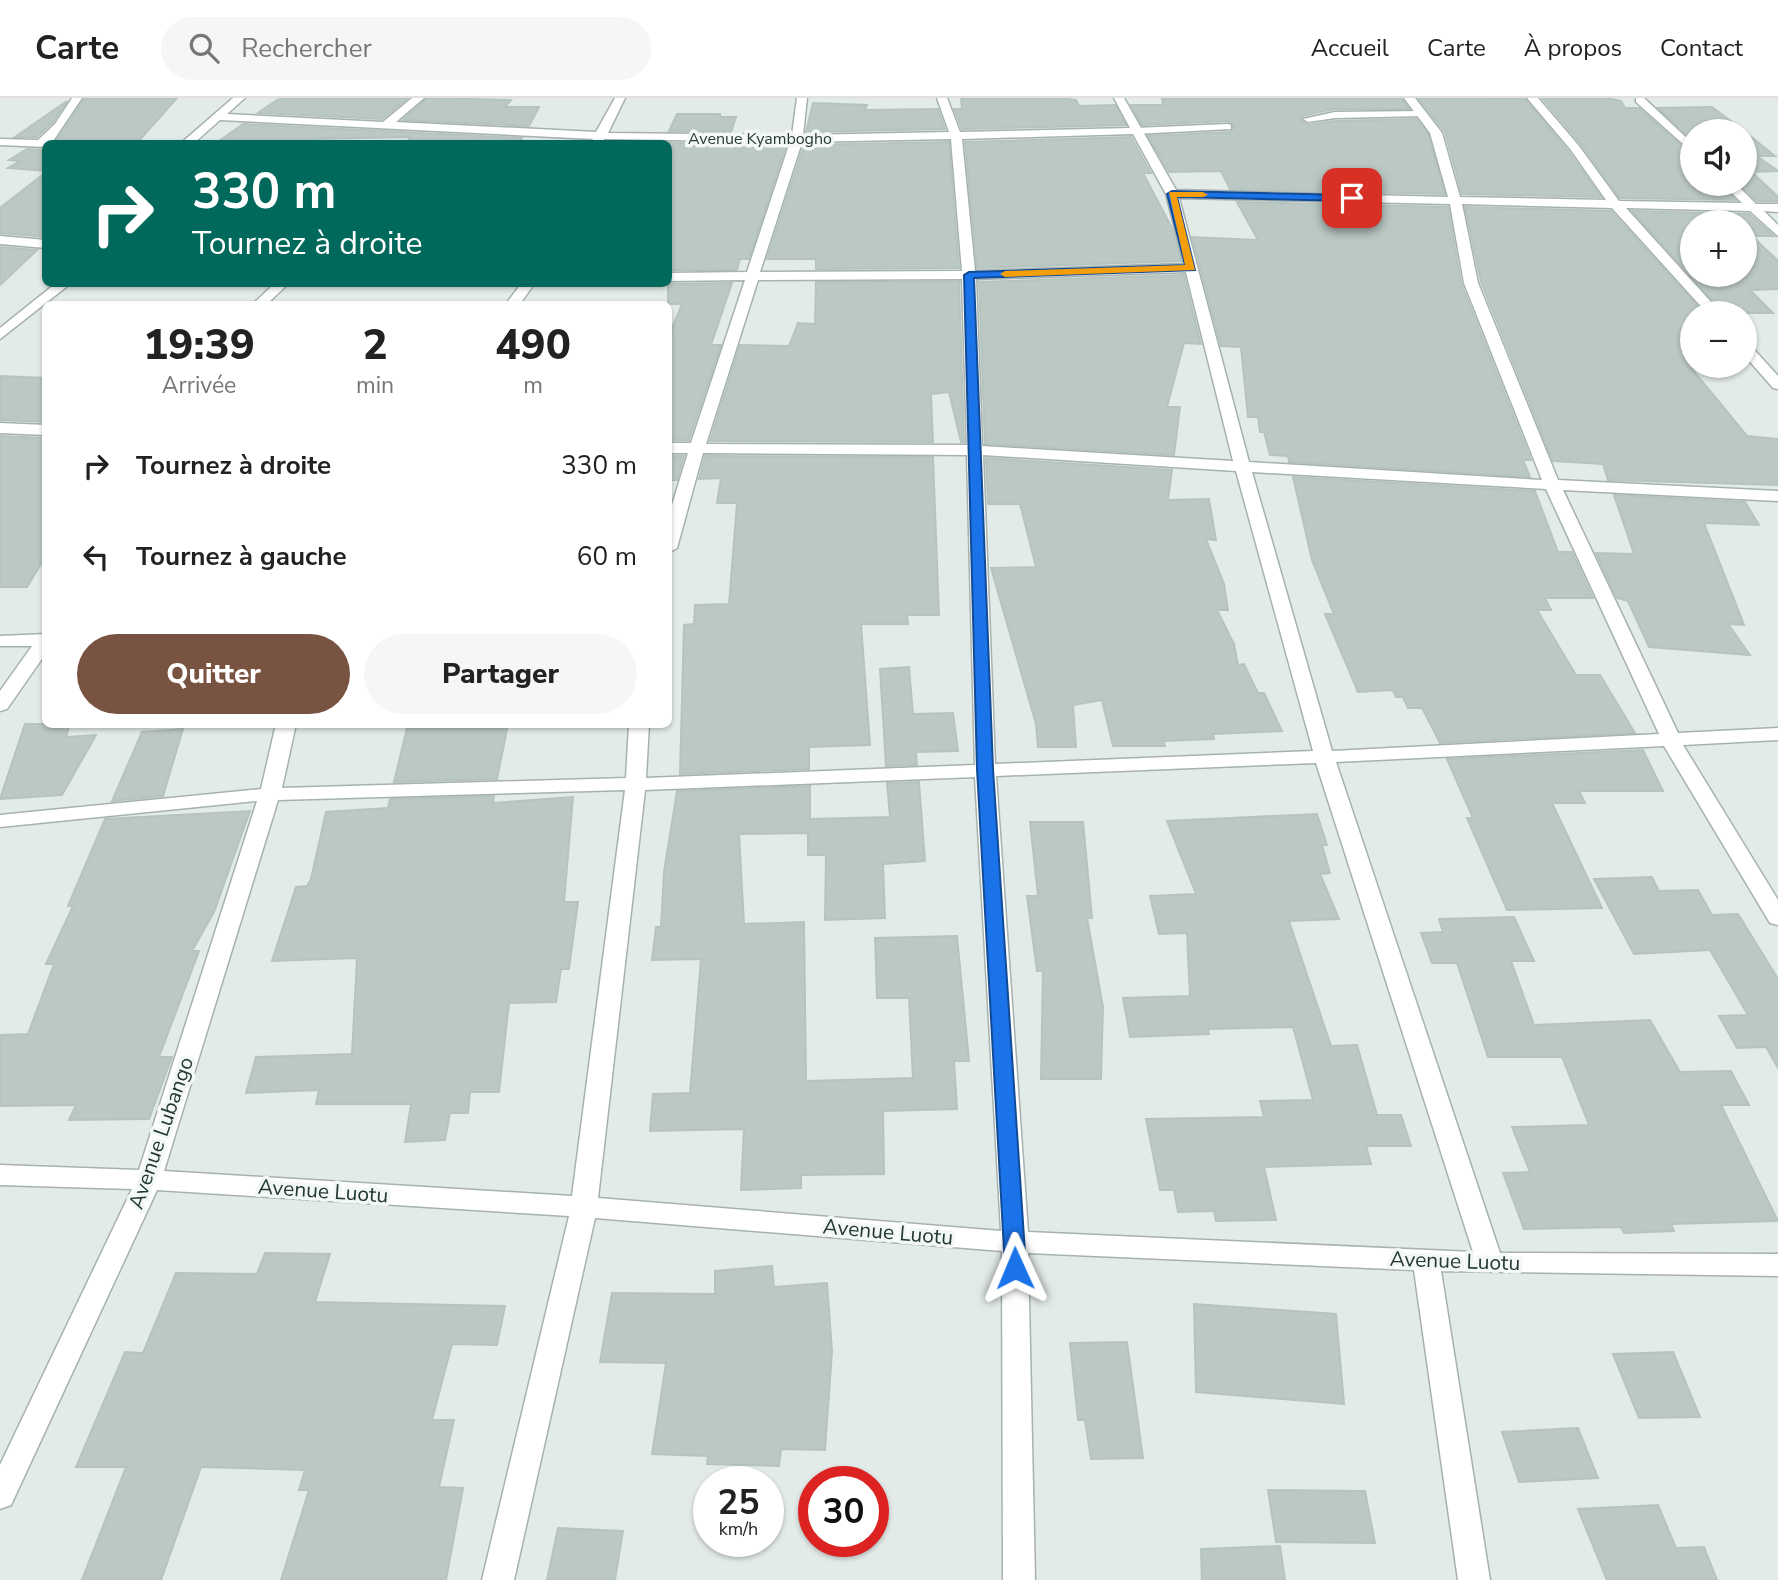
<!DOCTYPE html>
<html lang="fr">
<meta charset="utf-8">
<style>
:root{--surface:#fff;--page:#f6f6f6;--text:#222;--muted:#767676;--line:#e0e0e0;--accent:#795342}
body{margin:0;font-family:"Nunito Sans",sans-serif;background:var(--page);color:var(--text);height:100vh;display:flex;flex-direction:column;font-size:26px;white-space:nowrap}
*{box-sizing:border-box;margin:0}
p{font-size:23px;color:var(--muted)}
.icon{flex:none;width:38px;height:38px;fill:none;stroke:currentColor;stroke-width:2;stroke-linecap:round;stroke-linejoin:round}
.map{position:relative;flex:1;overflow:hidden}
.details{position:absolute;left:42px;top:203px;width:630px;height:427px;display:flex;flex-direction:column;background:var(--surface);border-radius:10px;box-shadow:0 2px 5px #0004}
.details>*{flex:none}
.guide{position:absolute;left:42px;top:42px;width:630px;height:147px;border-radius:10px;box-shadow:0 2px 5px #0004;background:#00695c;color:#fff;overflow:hidden}
.tools{position:absolute;left:1680px;top:21px;display:grid;gap:14px}
.tools a{display:grid;place-items:center;width:77px;height:77px;border-radius:50%;background:var(--surface);box-shadow:0 2px 5px #0004;font-size:35px}
.speed{position:absolute;left:693px;top:1368px;display:flex;gap:14px;font-size:35px;font-weight:700;text-align:center}
.speed>*{display:grid;place-content:center;width:91px;height:91px;border-radius:50%;background:var(--surface);box-shadow:0 2px 5px #0004;line-height:1}
.speed small{font-size:18px;font-weight:400}
.speed .limit{border:10px solid #d22;background:#fff;color:#111}
.pin{position:absolute;display:grid;place-items:center;width:60px;height:60px;color:#fff;margin:-30px;border-radius:14px;box-shadow:0 4px 10px #0006}
.me{position:absolute;width:77px;margin:-38px;rotate:359deg;stroke-linejoin:round;filter:drop-shadow(0 0 5px #0008)}
.turn{display:flex;align-items:center;gap:24px;height:147px;padding:0 35px;font-size:32px}
.turn .icon{width:91px;height:91px;stroke-width:2.5}
.turn b{display:block;font-size:49px;line-height:60px}
.eta{display:flex;justify-content:space-evenly;align-items:center;height:119px;text-align:center}
.eta b{font-size:42px;font-weight:800;line-height:49px}
.cta{display:flex;gap:14px;margin-top:auto;padding:14px 35px}
.cta a{flex:1;height:80px;border-radius:42px;background:var(--accent);color:#fff;font-size:28px;font-weight:800;line-height:80px;text-align:center}
.cta a+a{background:var(--page);color:var(--text)}
ul{padding:0;list-style:none}
li{display:flex;align-items:center;gap:21px;height:91px;padding:0 35px}
li div{flex:1}
li b{display:block;font-size:26px}
li em{font-style:normal}
header{display:flex;align-items:center;gap:42px;box-sizing:border-box;height:98px;padding:0 35px;background:var(--surface);border-bottom:2px solid var(--line)}
header strong{font-size:33px}
nav{display:flex;gap:38px;margin-inline-start:auto;font-size:24px}
.search{width:490px;height:63px;background:var(--page);display:flex;align-items:center;gap:18px;box-sizing:border-box;padding:0 24px;border-radius:38px;color:var(--muted);font-size:26px}
.map>svg:first-child{display:block}
.building{fill:#bbc8c4;stroke:#b6c4bf;stroke-width:2;fill-rule:evenodd}
.lines{fill:none;stroke-linecap:round;stroke-linejoin:round}
.service-casing{stroke:#a6b2af;stroke-width:3}
.minor-casing{stroke:#a6b2af;stroke-width:3}
.service{fill:#fff;fill-rule:evenodd}
.minor{fill:#fff;fill-rule:evenodd}
.route{fill:#1a73e8;stroke:#114b97;stroke-width:2}
.slow{fill:#f59e0b}
.labels{text-anchor:middle;stroke-width:7;stroke-linejoin:round;paint-order:stroke}
.far-street-label{font-size:16px;fill:#243a36;stroke:#f3f8f6}
.near-street-label{font-size:21px;fill:#243a36;stroke:#f3f8f6}
</style>
<header>
<strong>Carte</strong>
<div class="search"><svg class="icon" aria-label="search" viewBox="0 0 24 24"><circle cx="10" cy="10" r="6"/><path d="M15 15l6 6"/></svg>Rechercher</div>
<nav><a>Accueil</a><a>Carte</a><a>À propos</a><a>Contact</a></nav>
</header>
<div class="map">
<svg width="1778" height="1482" viewBox="0 0 1778 1482">
<rect width="100%" height="100%" fill="#e3ebe8"/>
<g class="building">
<polygon points="85,0 177,0 136,46 54,46"/>
<polygon points="286,0 408,0 382,21 258,15 277,2"/>
<polygon points="427,0 511,2 505,9 539,9 529,28 403,22"/>
<polygon points="961,0 1058,0 1076,2 1079,8 1115,7 1126,27 962,31 954,11 962,11"/>
<polygon points="1162,0 1401,0 1409,11 1334,11 1302,18 1300,22 1308,27 1335,23 1416,21 1428,36 1445,96 1230,91 1221,73 1169,74 1148,38 1231,34 1234,27 1228,23 1142,27 1131,7 1163,7"/>
<polygon points="1418,0 1525,1 1569,54 1601,99 1462,96 1445,34"/>
<polygon points="1542,0 1607,0 1621,3 1625,10 1639,10 1692,57 1692,86 1720,86 1736,102 1620,100 1581,46"/>
<polygon points="67,3 53,24 37,39 15,39"/>
<polygon points="813,5 867,7 865,12 938,11 945,31 806,34"/>
<polygon points="1712,9 1744,33 1692,33 1692,42 1658,10"/>
<polygon points="677,16 720,16 720,19 736,19 731,34 669,33"/>
<polygon points="243,26 522,40 519,46 406,46 410,39 309,41 304,46 215,46"/>
<polygon points="1745,34 1775,58 1757,58 1778,73 1752,74 1778,99 1778,103 1757,103 1739,86 1745,86"/>
<polygon points="1131,39 1151,75 1143,75 1172,130 1181,163 977,170 965,44"/>
<polygon points="949,44 959,170 816,171 816,161 767,161 804,47"/>
<polygon points="668,45 786,47 749,161 740,161 737,172 668,172"/>
<polygon points="27,51 46,52 46,73 8,70 20,63 9,62"/>
<polygon points="46,74 46,139 0,135 0,110"/>
<polygon points="1237,104 1448,109 1461,185 1531,362 1523,362 1530,379 1289,364 1288,358 1270,357 1264,334 1260,334 1258,319 1248,319 1241,249 1221,248 1192,139 1258,142"/>
<polygon points="1465,109 1611,113 1704,215 1692,215 1692,271 1747,338 1778,341 1778,387 1608,382 1603,366 1553,363 1481,184"/>
<path d="M1632 113 1749 116 1774 138H1752L1778 163V191L1750 192 1773 215H1724ZM1692 124H1745V177H1692Z"/>
<polygon points="0,149 37,152 0,187"/>
<polygon points="1184,177 1201,246 1184,245 1167,309 1180,309 1174,357 985,346 979,184"/>
<polygon points="816,184 959,184 964,344 961,344 949,294 931,296 933,344 710,343 740,247 789,248 798,225 815,226"/>
<polygon points="732,185 711,247 721,247 689,342 668,342 668,240 682,206 668,206 668,186"/>
<polygon points="0,278 46,280 46,324 0,322"/>
<polygon points="0,338 46,340 46,458 27,489 0,489"/>
<polygon points="668,358 684,358 677,382 668,382"/>
<polygon points="705,358 933,359 939,517 907,517 908,526 861,526 870,647 809,649 809,671 680,676 684,527 694,526 695,507 729,506 737,405 717,405 721,380 699,381"/>
<polygon points="986,360 1172,372 1168,402 1209,401 1216,442 1206,441 1224,486 1228,512 1217,512 1234,546 1238,567 1244,566 1258,595 1264,595 1282,633 1213,636 1214,641 1163,643 1165,648 1113,648 1102,602 1073,607 1076,649 1038,649 1036,626 991,470 1036,469 1020,406 988,406"/>
<polygon points="1293,379 1535,393 1558,454 1572,454 1593,500 1545,500 1551,512 1537,512 1576,577 1600,577 1635,635 1440,645 1422,610 1408,610 1403,599 1396,599 1393,592 1358,594 1325,516 1334,516 1312,462"/>
<polygon points="1614,397 1745,404 1759,427 1704,425 1744,527 1728,526 1750,557 1649,549 1628,503 1617,500 1596,455 1634,456"/>
<polygon points="909,569 913,616 953,615 958,653 916,654 917,667 886,668 880,571"/>
<polygon points="25,626 70,626 66,639 96,637 62,697 0,701"/>
<polygon points="408,626 508,626 497,681 394,684"/>
<polygon points="183,631 163,698 112,703 142,634"/>
<polygon points="1643,652 1663,693 1579,693 1585,705 1552,705 1602,810 1507,812 1467,720 1473,720 1447,661"/>
<polygon points="919,684 925,763 883,766 885,820 825,822 826,757 808,757 808,735 739,736 744,826 804,824 806,983 913,980 909,900 877,900 875,840 957,838 969,963 954,963 957,1011 883,1013 884,1076 801,1077 801,1090 741,1092 744,1031 650,1033 653,996 690,995 701,861 652,862 656,829 661,829 664,774 677,693 810,688 810,721 890,719 887,685"/>
<polygon points="494,698 493,705 573,699 564,804 578,804 569,871 561,871 556,904 509,905 499,994 470,994 468,1015 450,1015 445,1042 405,1044 411,1006 316,1006 319,992 246,995 256,959 352,956 357,860 272,863 296,789 307,788 311,781 326,714 388,710 390,701"/>
<polygon points="250,713 214,814 192,853 199,853 159,959 172,959 149,1021 69,1022 76,1007 0,1008 0,937 28,936 54,866 46,866 73,808 68,808 105,721"/>
<polygon points="1317,716 1327,747 1322,747 1330,775 1320,776 1339,821 1289,823 1331,948 1357,947 1377,1017 1401,1017 1411,1048 1366,1048 1371,1066 1264,1069 1276,1122 1216,1123 1214,1113 1178,1114 1174,1092 1160,1092 1146,1021 1264,1019 1260,1003 1313,1002 1293,929 1208,931 1209,936 1130,939 1123,900 1190,898 1187,835 1159,836 1150,798 1196,796 1167,723"/>
<polygon points="1030,724 1083,724 1092,820 1087,820 1103,909 1101,981 1041,981 1043,873 1037,873 1027,798 1038,798"/>
<polygon points="1652,779 1659,793 1698,792 1712,817 1738,816 1778,881 1778,970 1766,949 1737,950 1719,918 1748,917 1710,852 1634,856 1594,781"/>
<polygon points="1514,819 1534,863 1511,863 1534,927 1650,922 1680,974 1731,973 1749,1007 1721,1007 1778,1123 1671,1126 1674,1133 1624,1135 1621,1129 1524,1131 1503,1075 1530,1074 1512,1029 1589,1027 1562,959 1488,959 1457,865 1432,865 1421,835 1443,834 1439,821"/>
<polygon points="265,1155 330,1156 315,1204 505,1208 497,1247 452,1246 432,1322 454,1322 439,1389 463,1390 446,1482 281,1482 309,1392 299,1392 305,1372 201,1369 161,1482 82,1482 126,1369 76,1369 125,1254 143,1255 176,1175 257,1176"/>
<polygon points="772,1168 774,1189 827,1185 832,1253 825,1352 781,1351 779,1368 707,1366 708,1358 652,1356 666,1265 600,1264 612,1195 715,1196 715,1173"/>
<polygon points="1194,1206 1336,1216 1344,1306 1196,1294"/>
<polygon points="1127,1244 1143,1360 1091,1361 1085,1322 1078,1322 1070,1245"/>
<polygon points="1673,1254 1700,1319 1639,1320 1613,1256"/>
<polygon points="1578,1330 1598,1380 1519,1384 1502,1334"/>
<polygon points="1268,1392 1365,1393 1375,1445 1276,1444"/>
<polygon points="1658,1407 1676,1450 1704,1449 1717,1482 1607,1482 1578,1411"/>
<polygon points="558,1430 623,1433 615,1482 547,1482"/>
<polygon points="1280,1448 1285,1482 1202,1482 1201,1451"/>
</g>
<g class="lines">
<g class="service-casing">
<g id="service">
<polygon points="1422,13 1425,14 1425,18 1335,20 1308,24 1303,21 1335,14"/>
<polygon points="1228,26 1231,27 1231,31 1135,36 1130,33 1135,30"/>
</g>
</g>
<g class="minor-casing">
<g id="minor">
<polygon points="72,0 82,0 51,46 46,46 46,49 0,47 0,41 38,42 55,26"/>
<path d="M233 0H245L227 16 383 24 412 0H424L396 24 596 34 615 0H625L608 35 792 37 797 0H807L803 37 949 34 937 0H947L960 34 1130 30 1114 0H1124L1176 92 1448 99 1430 35 1404 0H1415L1442 35 1460 99 1606 102 1571 52 1527 0H1538L1579 48 1619 103 1742 105 1723 86H1736L1756 106H1778V114L1764 113 1778 127V138L1750 113 1626 110 1721 215H1707L1612 110 1462 106 1478 185 1558 382 1778 393V403L1563 392 1678 635 1778 630V642L1683 647 1778 802V827L1770 825 1767 820 1664 648 1336 664 1500 1155 1778 1156V1178L1441 1173 1490 1482H1458L1414 1172 1028 1155 1035 1482H1003L1002 1153 595 1120 514 1482H482L569 1118 157 1092 11 1407 0 1411V1367L132 1091 0 1087V1067L139 1072 257 703 0 729V717L261 691 276 626H296L282 690 626 680 629 626H649L646 680 975 667 967 357 703 355 677 450 668 455V420L688 355H668V345H691L745 182 668 183V175L747 174 790 44 604 41 602 46H590L593 41 220 22 193 46H180ZM1133 36 1166 96 1184 166 975 173 962 41ZM951 41 962 173 760 174 802 44ZM1179 100 1450 106 1464 185 1542 382 1249 364ZM1186 174 1233 363 982 348 976 181ZM962 181 967 347 706 346 758 182ZM983 357 1236 373 1313 653 995 666ZM1252 374 1546 391 1659 636 1332 653ZM1316 665 1473 1154 1028 1134 996 678ZM975 679 1001 1133 598 1100 645 692ZM625 692 572 1098 164 1073 278 702Z"/>
<polygon points="1636,0 1644,0 1692,45 1692,54 1636,4"/>
<polygon points="0,138 46,142 46,150 0,146"/>
<polygon points="55,186 70,186 0,241 0,230"/>
<polygon points="274,186 288,186 267,206 253,206"/>
<polygon points="521,186 534,186 520,206 506,206"/>
<polygon points="1745,246 1750,247 1778,278 1778,291 1773,290 1745,258"/>
<polygon points="0,325 46,327 46,337 0,335"/>
<polygon points="46,536 46,555 7,611 0,613 0,593 32,548 0,548 0,538"/>
</g>
</g>
<use href="#service" class="service"/>
<use href="#minor" class="minor"/>
</g>
<polygon class="route" points="1172,93 1352,97 1357,100 1352,103 1177,99 1195,172 974,180 993,671 1026,1170 1023,1175 1008,1175 1005,1170 977,671 964,177 969,174 1185,167 1167,96"/>
<polygon class="slow" points="1169,94 1203,94 1208,97 1203,99 1177,99 1195,172 1005,179 1000,176 1005,173 1185,167"/>
<g class="labels">
<g class="far-street-label">
<text x="760" y="46">Avenue Kyambogho</text>
</g>
<g class="near-street-label">
<text transform="translate(161 1035) rotate(-71)" y="7">Avenue Lubango</text>
<text transform="translate(323 1093) rotate(4)" y="7">Avenue Luotu</text>
<text transform="translate(888 1134) rotate(5)" y="7">Avenue Luotu</text>
<text transform="translate(1455 1163) rotate(2)" y="7">Avenue Luotu</text>
</g>
</g>
</svg>
<div class="tools">
<a><svg class="icon" aria-label="sound" viewBox="0 0 24 24"><path d="M4 9h4l5-4v14l-5-4H4zM17 9q2 3 0 6"/></svg></a>
<a>+</a>
<a>−</a>
</div>
<div class="speed"><div>25<small>km/h</small></div><div class="limit">30</div></div>
<div class="pin" style="left:1352px;top:100px;background:#d93025"><svg class="icon" aria-label="arrive" viewBox="0 0 24 24"><path d="M6 21V4h12l-3 4 3 4H6"/></svg></div>
<svg class="me" style="left:1015px;top:1170px" viewBox="-20 -20 40 40"><path d="M0-17L14 15 0 8-14 15z" fill="#1a73e8" stroke="#fff" stroke-width="4"/></svg>
<div class="guide">
<div class="turn"><svg class="icon" aria-label="right" viewBox="0 0 24 24"><path d="M7 20v-9h11M14 6l5 5-5 5"/></svg><div><b>330 m</b>Tournez à droite</div></div>
</div>
<section class="details">
<div class="eta">
<div><b>19:39</b><p>Arrivée</p></div>
<div><b>2</b><p>min</p></div>
<div><b>490</b><p>m</p></div>
</div>
<ul>
<li><svg class="icon" aria-label="right" viewBox="0 0 24 24"><path d="M7 20v-9h11M14 6l5 5-5 5"/></svg><div><b>Tournez à droite</b></div><em>330 m</em></li>
<li><svg class="icon" aria-label="left" viewBox="0 0 24 24"><path d="M17 20v-9H6M10 6l-5 5 5 5"/></svg><div><b>Tournez à gauche</b></div><em>60 m</em></li>
</ul>
<div class="cta"><a>Quitter</a><a>Partager</a></div>
</section>
</div>
